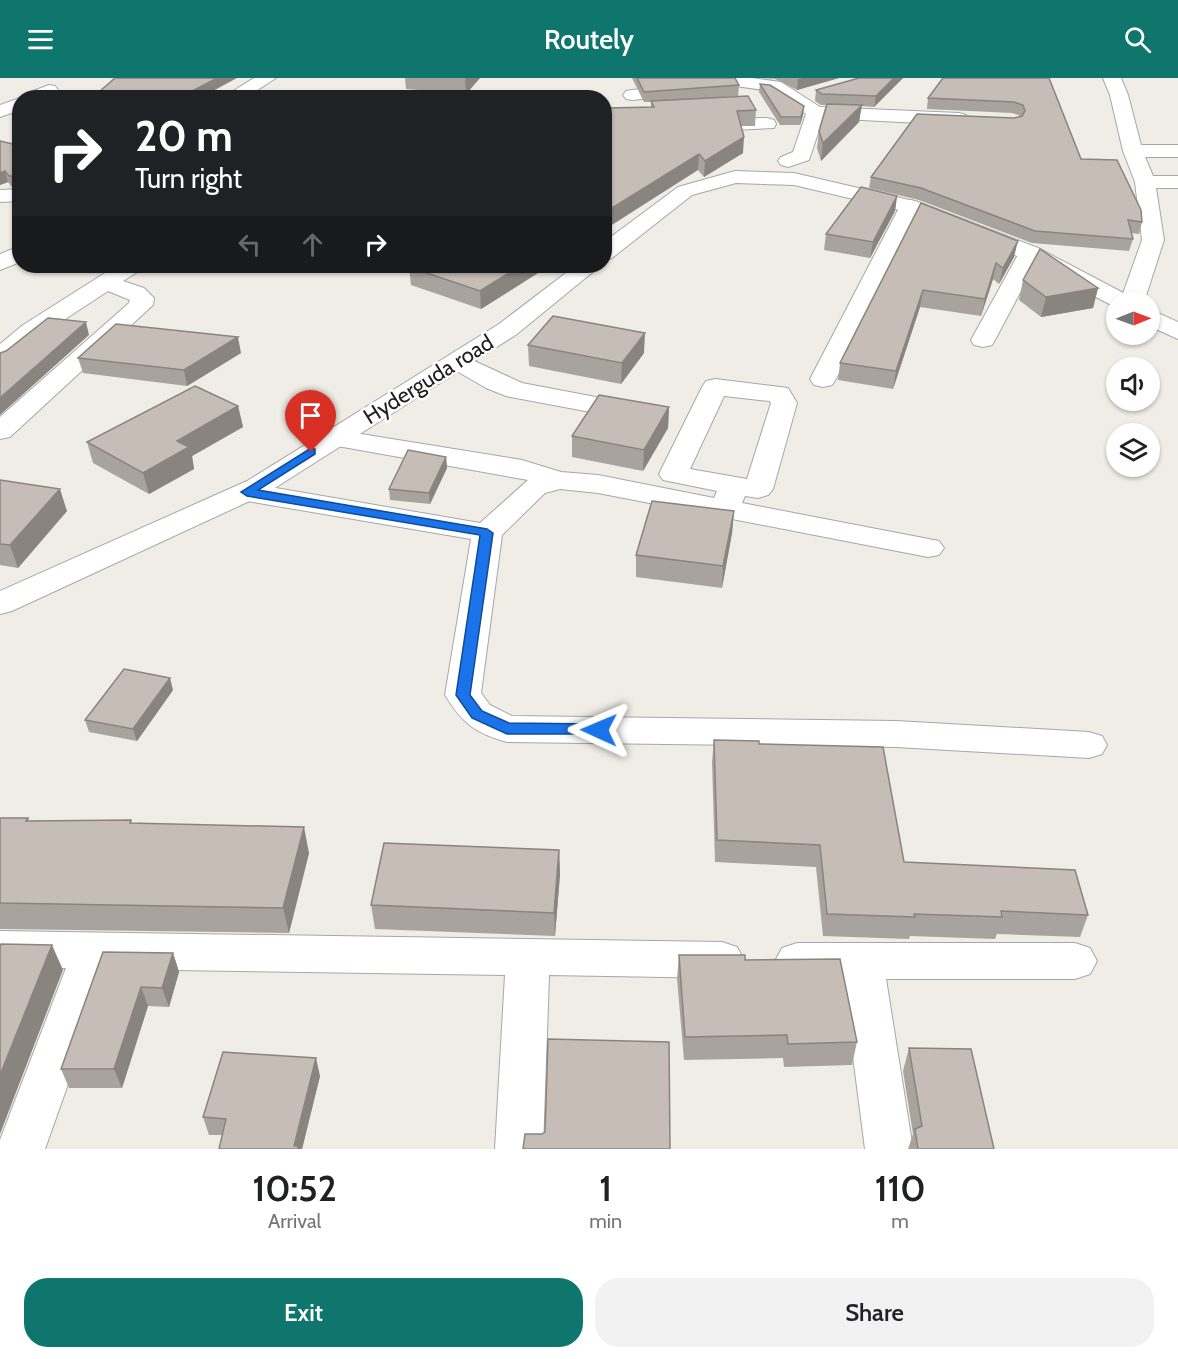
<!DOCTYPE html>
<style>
:root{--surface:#fff;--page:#f2f2f2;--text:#202124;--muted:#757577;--accent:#0f766e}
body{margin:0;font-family:Cabin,sans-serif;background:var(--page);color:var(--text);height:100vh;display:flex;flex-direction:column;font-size:22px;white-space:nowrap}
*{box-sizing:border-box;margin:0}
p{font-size:20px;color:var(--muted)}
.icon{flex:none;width:33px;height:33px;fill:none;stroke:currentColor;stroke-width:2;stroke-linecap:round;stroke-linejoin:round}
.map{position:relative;height:1071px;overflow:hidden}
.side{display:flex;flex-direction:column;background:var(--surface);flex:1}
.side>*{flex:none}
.top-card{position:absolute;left:12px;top:12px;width:600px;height:183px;border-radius:24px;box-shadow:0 2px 4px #0004;background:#202124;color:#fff;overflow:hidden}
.needle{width:39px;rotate:89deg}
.buttons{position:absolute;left:1106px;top:213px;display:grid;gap:12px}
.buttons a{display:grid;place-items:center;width:54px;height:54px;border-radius:50%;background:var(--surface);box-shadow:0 2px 4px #0004;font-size:30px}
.pin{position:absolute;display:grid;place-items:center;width:51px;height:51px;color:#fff;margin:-62px -26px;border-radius:50% 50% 50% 0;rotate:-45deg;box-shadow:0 0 6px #0007}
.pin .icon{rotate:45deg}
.me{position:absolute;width:66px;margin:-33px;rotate:271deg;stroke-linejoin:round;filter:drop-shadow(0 0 4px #0008)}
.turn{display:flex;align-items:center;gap:21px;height:126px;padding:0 24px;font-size:27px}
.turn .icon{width:78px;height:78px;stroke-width:2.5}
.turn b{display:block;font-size:42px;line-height:51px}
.lanes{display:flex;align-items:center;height:57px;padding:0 24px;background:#0003;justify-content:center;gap:30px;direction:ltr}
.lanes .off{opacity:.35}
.eta{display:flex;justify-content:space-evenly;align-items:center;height:102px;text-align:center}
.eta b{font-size:36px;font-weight:600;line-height:42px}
.action{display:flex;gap:12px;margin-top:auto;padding:12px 24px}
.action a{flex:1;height:69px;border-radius:24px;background:var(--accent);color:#fff;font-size:24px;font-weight:600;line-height:69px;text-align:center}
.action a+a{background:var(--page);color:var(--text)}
header{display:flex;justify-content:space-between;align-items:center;height:78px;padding:0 24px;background:var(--accent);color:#fff;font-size:27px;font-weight:600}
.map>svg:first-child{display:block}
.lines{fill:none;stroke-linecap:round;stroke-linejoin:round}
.minor-casing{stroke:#a7a7a7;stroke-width:2}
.tertiary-casing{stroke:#a7a7a7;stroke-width:2}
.minor{fill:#fff;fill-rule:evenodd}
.tertiary{fill:#fff;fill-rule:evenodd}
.wall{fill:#a9a39d}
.shaded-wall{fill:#8a847f}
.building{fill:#c5bdb6;stroke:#8a847f;stroke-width:1.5}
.route{fill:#1a73e8;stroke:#114b97;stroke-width:1.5}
.labels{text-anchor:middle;stroke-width:5;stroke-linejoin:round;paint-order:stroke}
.street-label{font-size:22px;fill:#202020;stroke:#fff}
</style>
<header><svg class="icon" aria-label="menu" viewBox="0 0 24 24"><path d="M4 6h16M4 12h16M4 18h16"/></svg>Routely<svg class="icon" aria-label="search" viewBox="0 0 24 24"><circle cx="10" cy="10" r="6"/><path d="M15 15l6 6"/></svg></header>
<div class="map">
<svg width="1178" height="1071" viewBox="0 0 1178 1071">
<rect width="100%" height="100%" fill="#f0ede6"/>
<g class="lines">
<g class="minor-casing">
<g id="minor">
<polygon points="254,0 276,0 245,20 222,20"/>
<polygon points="726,0 752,0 781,4 820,29 959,35 966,37 968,41 966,45 959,47 823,40 809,82 788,89 781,87 778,83 781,79 793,74 806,36 770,13 736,8"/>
<polygon points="1103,0 1121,0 1128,17 1141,67 1178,67 1178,79 1145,79 1153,98 1178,98 1178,110 1156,110 1164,162 1144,224 1120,224 1142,162 1135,104 1123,73 1110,17"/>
<path d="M49 7 55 8 58 12C49 22 35 20 22 20L25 16Z"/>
<polygon points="686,7 692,8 695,12 692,16 632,22 626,21 623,17 626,13 632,12"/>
<polygon points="501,13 527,15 536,20 493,20 495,14"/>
<polygon points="20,20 20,32 0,39 0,27"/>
<polygon points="767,40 774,42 776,46 774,50 712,53 705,51 703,47 705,43 712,41"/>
<polygon points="20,111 20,123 0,124 0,112"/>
<polygon points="911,122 918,124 922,128 836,301 832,307 823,309 814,307 810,301 900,128 904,124"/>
<polygon points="20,168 20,184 0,192 0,176"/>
<polygon points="1030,168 1038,170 1041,175 995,262 992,267 983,269 974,267 971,262 1019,175 1022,170"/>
<polygon points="116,188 142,188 139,193 123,203 144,210 154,220 153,227 10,359 0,361 0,339 129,225 130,222 108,213 41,257 9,284 0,287 0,266 23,247"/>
<polygon points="457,275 522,305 601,320 611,322 614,328 611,334 601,336 506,318 486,310 448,288 444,283 448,278"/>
<path d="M715 301 788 310 797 325 773 411 768 417 758 420 745 418 742 425 939 463 944 470 939 477 928 479 598 415 560 411 545 415 502 457 481 615 490 627 512 638 896 643 1089 654 1102 658 1107 667 1102 676 1089 680 896 669 507 664C475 655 462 645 445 617L471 461 247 423 237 420 232 414 237 408 247 405 480 445 528 402 326 366 322 360 326 354 336 352 522 382 561 394 598 397 714 420 717 413 663 402 659 396 702 309 706 303ZM724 318 769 323 771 325 747 401 690 391Z"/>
<polygon points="0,853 722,864 737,869 744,882 737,895 722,900 549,897 543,1071 495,1071 505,897 109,891 45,1071 0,1071 0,1062 66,890 0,889"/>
<polygon points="797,865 1075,865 1090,870 1097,883 1090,896 1075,901 886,901 913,1071 865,1071 843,901 797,901 782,896 775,883 782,870"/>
</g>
</g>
<g class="tertiary-casing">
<g id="tertiary">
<polygon points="735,93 794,95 918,124 1038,170 1131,219 1135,224 1116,224 1115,229 1022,180 904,133 794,107 736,105 692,117 612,180 604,182 604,164 678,109"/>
<polygon points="575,188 600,188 517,256 267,415 12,533 0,536 0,513 247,403 499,246"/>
<polygon points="1149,231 1178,244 1178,261 1149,248"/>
</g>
</g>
<use href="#minor" class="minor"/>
<use href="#tertiary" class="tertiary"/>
</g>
<g class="wall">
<polygon points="405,0 480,0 466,16 406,11"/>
<polygon points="632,0 735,0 739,7 738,18 695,21 756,32 755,48 741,48 743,75 704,99 698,92 609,69 606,45 606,30 651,29 651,24 644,24"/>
<polygon points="763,0 839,0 797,12 775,1"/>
<polygon points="859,0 903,0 874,29 861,28 859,44 821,83 817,70 819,53 826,27 821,27 815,23 816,12"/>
<polygon points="1049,0 1081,81 1142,144 1139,156 1131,155 1133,161 1129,173 1032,165 919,122 869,110 871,99 1014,40 1021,38 1012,35 927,31 928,20"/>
<polygon points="760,6 803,37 800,47 780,47 759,14"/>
<polygon points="0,63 13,66 20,63 20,109 12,109 8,104 0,107"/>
<polygon points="897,118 895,133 870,180 824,172 826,156"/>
<polygon points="921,125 1014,179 999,206 993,201 981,238 920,229 893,311 838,302 840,285"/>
<polygon points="549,188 481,231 411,207 409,189"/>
<polygon points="1023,202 1098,210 1093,230 1041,239 1019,222"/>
<polygon points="528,267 644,275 621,306 529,288"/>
<polygon points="241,275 187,308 83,295 78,280"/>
<polygon points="238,328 243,349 192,378 194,391 149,416 93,385 87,364"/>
<polygon points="669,329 668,350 643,393 572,379 572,358"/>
<polygon points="446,379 447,390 430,426 390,422 389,411"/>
<polygon points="0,402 67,433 18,490 0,487"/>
<polygon points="734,433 732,455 722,510 636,499 636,477"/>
<polygon points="173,612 137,663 89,654 85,642"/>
<polygon points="714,662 759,666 904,784 1088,837 1080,859 997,856 995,861 910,858 909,861 823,858 816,789 715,784 712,684"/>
<polygon points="0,740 28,740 29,743 131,742 132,745 309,775 289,855 0,851"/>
<polygon points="559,772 560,796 555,858 375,851 371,827"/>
<polygon points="173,875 179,894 169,929 148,928 122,1010 69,1010 61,991"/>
<polygon points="679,877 745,882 857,964 852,987 784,989 783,980 684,982 677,900"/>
<polygon points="909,970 994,1071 908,1071 913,1056 903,993"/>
<polygon points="320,998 302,1071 219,1071 222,1057 209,1057 203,1039"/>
</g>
<g class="shaded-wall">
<polygon points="217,0 237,0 200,20 179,20"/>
<polygon points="465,0 480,0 466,16"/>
<polygon points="802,0 839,0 797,12 798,1"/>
<polygon points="894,0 903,0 874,29 876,18"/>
<polygon points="862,27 859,44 821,83 823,65"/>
<polygon points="804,28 803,37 800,47 801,39"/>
<polygon points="744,59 743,75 704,99 705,83"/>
<polygon points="699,76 698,92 604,152 604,135"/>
<polygon points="5,93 8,104 0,107 0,95"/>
<polygon points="897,118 895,133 870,180 873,164"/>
<polygon points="1018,163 1014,179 999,206 1003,190"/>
<polygon points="996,185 993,201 981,238 985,221"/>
<polygon points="520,188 549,188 481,231 480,213"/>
<polygon points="1098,210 1093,230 1041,239 1046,219"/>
<polygon points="923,212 920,229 893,311 896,293"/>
<polygon points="86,244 89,257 0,337 0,320"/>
<polygon points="645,255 644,275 621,306 622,285"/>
<polygon points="238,259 241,275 187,308 184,292"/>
<polygon points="238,328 243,349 192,378 194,391 149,416 143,395 177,363"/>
<polygon points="669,329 668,350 643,393 644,372"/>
<polygon points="446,379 447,390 430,426 429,415"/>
<polygon points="60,411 67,433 18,490 10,467"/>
<polygon points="734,433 732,455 722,510 723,488"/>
<polygon points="170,600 173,612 137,663 133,651"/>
<polygon points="304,749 309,775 289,855 283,830"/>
<polygon points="559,772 560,796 555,858 554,835"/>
<polygon points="52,867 63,892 0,1056 0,997"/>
<polygon points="173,875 179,894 169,929 162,910"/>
<polygon points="141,909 148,928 122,1010 114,991"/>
<polygon points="316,980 320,998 302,1071 294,1071 294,1068"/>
</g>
<g class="building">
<polygon points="115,0 217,0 179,20 92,20"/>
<polygon points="637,0 735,0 739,7 644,14"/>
<polygon points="859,0 894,0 876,18 822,16 816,12"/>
<polygon points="943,0 1049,0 1081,81 1117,82 1141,132 1142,144 1128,142 1133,161 1035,153 921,110 871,99 917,36 1014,40 1022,38 1025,33 1023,27 1014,24 928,20"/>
<polygon points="760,6 770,7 804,28 801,39 781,39"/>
<polygon points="748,18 756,32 737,33 744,59 705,83 699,76 604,135 604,69 611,69 606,30 654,29 651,23"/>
<polygon points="827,26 862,27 823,65 819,53"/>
<polygon points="0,63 13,66 20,63 19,101 17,98 9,98 5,93 0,95"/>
<polygon points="861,109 897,118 873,164 826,156"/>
<polygon points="921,125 1018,163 1003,190 996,185 985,221 923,212 896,293 840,285"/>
<polygon points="1040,171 1098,210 1046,219 1023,202"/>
<polygon points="412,188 520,188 480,213 409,189"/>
<polygon points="553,238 645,255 622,285 528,267"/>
<polygon points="48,240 86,244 0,320 0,275 6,273"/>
<polygon points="116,246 238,259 184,292 78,280"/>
<polygon points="195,308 238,328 177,363 189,369 143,395 87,364"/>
<polygon points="599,317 669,329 644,372 572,358"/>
<polygon points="408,372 446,379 429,415 389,411"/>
<polygon points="0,402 60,411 10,467 0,466"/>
<polygon points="652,423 734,433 723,488 636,477"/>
<polygon points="124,591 170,600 133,651 85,642"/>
<polygon points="714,662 759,663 759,666 883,669 904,784 1075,792 1088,837 1001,833 1002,839 914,836 915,839 827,836 820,767 717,762"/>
<polygon points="0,740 28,740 26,743 131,742 130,745 304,749 283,830 0,825"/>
<polygon points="384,765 559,772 554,835 371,827"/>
<polygon points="1,866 52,867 0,997 0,869"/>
<polygon points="103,874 173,875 162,910 141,909 114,991 61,991"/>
<polygon points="679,877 745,877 745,882 840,881 857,964 788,966 787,957 685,959"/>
<polygon points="548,961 669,964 670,1071 523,1071 525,1056 542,1056 545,1054"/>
<polygon points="909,970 971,971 994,1071 918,1071 915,1051 922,1048"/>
<polygon points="223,974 316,980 294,1068 298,1068 298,1071 219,1071 226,1041 203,1039"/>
</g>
<polygon class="route" points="311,370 315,371 315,376 258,412 487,451 493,455 470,617 482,633 509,645 599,646 604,648 606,652 604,656 507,656 472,640 456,617 480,457 247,418 241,414"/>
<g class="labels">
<g class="street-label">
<text transform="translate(428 301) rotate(-32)" y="8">Hyderguda road</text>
</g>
</g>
</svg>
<div class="buttons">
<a><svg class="needle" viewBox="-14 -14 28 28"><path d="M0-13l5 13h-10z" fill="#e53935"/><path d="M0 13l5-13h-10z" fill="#757577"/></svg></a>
<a><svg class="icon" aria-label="sound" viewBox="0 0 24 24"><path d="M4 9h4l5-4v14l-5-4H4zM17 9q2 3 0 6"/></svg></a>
<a><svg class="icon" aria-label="layers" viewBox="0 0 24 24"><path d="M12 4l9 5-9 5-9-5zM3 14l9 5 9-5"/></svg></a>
</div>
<div class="pin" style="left:311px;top:374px;background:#d93025"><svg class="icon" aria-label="arrive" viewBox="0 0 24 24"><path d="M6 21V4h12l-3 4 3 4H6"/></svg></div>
<svg class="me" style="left:599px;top:652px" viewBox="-20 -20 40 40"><path d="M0-17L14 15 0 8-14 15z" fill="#1a73e8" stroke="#fff" stroke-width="4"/></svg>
<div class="top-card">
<div class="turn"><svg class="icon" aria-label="right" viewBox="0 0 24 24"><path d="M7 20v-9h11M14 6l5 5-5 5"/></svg><div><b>20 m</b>Turn right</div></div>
<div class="lanes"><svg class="icon off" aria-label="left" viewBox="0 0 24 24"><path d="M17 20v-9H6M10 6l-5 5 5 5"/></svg><svg class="icon off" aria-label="ahead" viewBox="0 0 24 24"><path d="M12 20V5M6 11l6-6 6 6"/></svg><svg class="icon" aria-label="right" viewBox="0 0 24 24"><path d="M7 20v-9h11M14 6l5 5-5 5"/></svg></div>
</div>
</div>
<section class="side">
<div class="eta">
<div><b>10:52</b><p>Arrival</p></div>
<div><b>1</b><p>min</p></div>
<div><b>110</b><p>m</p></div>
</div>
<div class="action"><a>Exit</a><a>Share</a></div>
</section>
